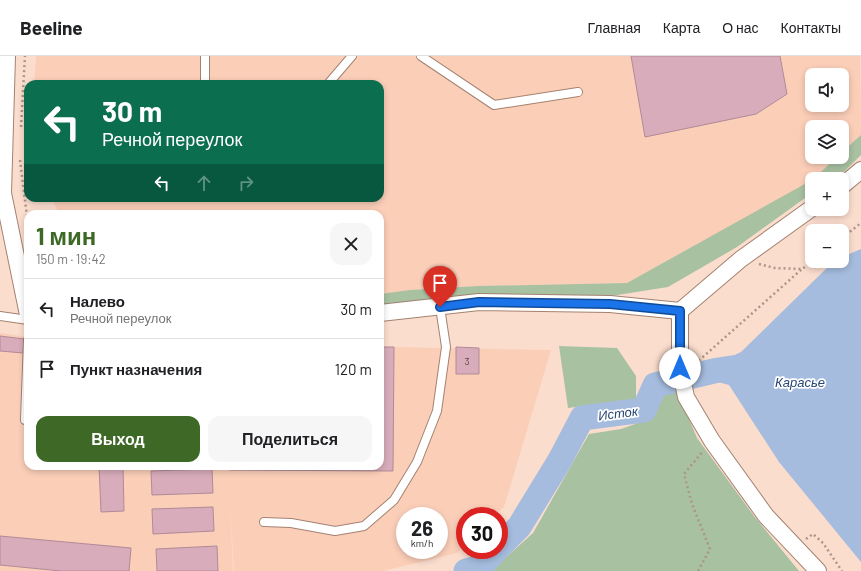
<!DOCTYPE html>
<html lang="ru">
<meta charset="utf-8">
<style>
:root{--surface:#fff;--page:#f6f6f6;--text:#202124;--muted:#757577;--line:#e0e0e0;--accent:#3d6825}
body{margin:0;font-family:Barlow,sans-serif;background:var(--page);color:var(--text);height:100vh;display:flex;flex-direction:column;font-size:15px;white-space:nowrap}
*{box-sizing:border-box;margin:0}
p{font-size:13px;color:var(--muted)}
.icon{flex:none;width:22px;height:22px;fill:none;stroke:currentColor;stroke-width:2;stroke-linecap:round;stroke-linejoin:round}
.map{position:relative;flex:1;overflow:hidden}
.drawer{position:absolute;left:24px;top:154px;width:360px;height:260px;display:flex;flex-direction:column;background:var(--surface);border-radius:12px;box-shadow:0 2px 6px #0003}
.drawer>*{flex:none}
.banner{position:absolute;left:24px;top:24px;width:360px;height:122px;border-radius:12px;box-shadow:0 2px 6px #0003;background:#0b6e4f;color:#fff;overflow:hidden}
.buttons{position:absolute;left:805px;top:12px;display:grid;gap:8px}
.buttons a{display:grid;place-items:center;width:44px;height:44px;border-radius:8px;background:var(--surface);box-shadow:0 2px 6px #0003;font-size:20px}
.speed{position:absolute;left:396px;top:451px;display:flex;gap:8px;font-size:20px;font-weight:700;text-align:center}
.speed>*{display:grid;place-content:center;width:52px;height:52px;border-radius:50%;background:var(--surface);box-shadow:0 2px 6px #0003;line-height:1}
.speed small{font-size:10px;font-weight:400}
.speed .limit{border:6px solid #d22;background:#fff;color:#111}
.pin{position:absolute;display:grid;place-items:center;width:34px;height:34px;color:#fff;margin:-41px -17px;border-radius:50% 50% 50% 0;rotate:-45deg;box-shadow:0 0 4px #0007}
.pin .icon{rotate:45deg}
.me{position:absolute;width:44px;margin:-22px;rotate:0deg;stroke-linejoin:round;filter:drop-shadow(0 0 3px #0008)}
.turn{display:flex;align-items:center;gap:14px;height:84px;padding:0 12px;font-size:18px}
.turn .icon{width:52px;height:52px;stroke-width:2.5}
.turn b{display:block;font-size:28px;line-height:34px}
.lanes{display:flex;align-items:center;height:38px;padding:0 12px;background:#0003;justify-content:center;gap:20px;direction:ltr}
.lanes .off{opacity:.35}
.round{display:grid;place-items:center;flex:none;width:42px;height:42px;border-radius:12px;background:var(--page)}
.overview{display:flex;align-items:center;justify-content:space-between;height:68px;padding:0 12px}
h1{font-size:24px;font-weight:700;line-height:30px;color:var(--accent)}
.primary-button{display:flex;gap:8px;margin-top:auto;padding:8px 12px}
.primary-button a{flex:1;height:46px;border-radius:12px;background:var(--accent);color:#fff;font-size:16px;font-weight:700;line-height:46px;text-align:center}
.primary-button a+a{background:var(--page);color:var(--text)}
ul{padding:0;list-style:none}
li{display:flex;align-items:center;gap:12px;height:60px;padding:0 12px;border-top:1px solid var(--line)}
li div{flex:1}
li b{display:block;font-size:15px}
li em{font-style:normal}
header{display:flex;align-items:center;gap:24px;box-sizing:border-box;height:56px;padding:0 20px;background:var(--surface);border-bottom:1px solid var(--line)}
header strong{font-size:19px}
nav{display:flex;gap:22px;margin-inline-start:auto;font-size:14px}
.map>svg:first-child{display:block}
.built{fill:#fbceb8;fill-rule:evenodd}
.green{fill:#a8c1a1}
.water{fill:#a5bcde}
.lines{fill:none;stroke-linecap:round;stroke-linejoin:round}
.river{stroke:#a5bcde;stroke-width:25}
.building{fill:#d8acbb;stroke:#b08a97}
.lane-casing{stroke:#a48271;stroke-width:10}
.street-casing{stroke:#a48271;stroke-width:18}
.path{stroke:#ac9589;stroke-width:2.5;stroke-dasharray:2 3;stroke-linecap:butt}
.lane{stroke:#fff;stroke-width:8}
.street{stroke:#fff;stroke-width:16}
.route-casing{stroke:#114b97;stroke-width:10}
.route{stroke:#1a73e8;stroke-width:7}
.labels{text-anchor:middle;stroke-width:3.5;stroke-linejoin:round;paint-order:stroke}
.number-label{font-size:10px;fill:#5e4948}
.water-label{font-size:13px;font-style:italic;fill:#264672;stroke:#fff}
</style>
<header>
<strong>Beeline</strong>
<nav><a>Главная</a><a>Карта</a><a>О нас</a><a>Контакты</a></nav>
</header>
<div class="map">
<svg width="861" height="515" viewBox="0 0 861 515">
<rect width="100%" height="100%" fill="#fbddce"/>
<g class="built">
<path d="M36 0H860L861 79 842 96V71H812V101H837L810 126 627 227 478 230 410 234 380 238V158H59L52 142H380V28H34ZM812 19H842V49H812Z"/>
<path d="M0 277 28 281V410H380L394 291 551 294 504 451 494 460H465V489L457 497 383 515H234L230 446 233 515H0ZM405 460H439V494H405Z"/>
</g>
<g class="green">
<polygon points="861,79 861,99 845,115 833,123 813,123 837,101 842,101 842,96"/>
<polygon points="812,124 812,137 737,191 668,231 611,240 557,242 380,257 380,238 410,234 478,230 627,227"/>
<polygon points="559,290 617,292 636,320 636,343 568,352"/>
<polygon points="676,332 697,382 754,460 799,515 491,515 533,477 589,378 621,373 652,362 665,335"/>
</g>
<polygon class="water" points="861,193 861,506 779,406 729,329 714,325 712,310 741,296 834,205 842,205 842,201"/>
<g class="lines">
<g class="river">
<polyline points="499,491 519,471 560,404 582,362 644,354 655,329 718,314 745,310"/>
<polyline points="466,515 480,511 496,494"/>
</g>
</g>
<g class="building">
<polygon points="631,0 780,0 787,38 756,58 645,81"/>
<polygon points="0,280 24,283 23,297 0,295"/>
<polygon points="380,291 394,291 393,415 229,414 229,410 380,410"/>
<polygon points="456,291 479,292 479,318 456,318"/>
<polygon points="99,410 123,410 124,455 101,456"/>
<polygon points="212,413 213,437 152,439 151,415"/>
<polygon points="213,451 214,475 153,478 152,453"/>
<polygon points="0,480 131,492 129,515 61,515 0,509"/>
<polygon points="217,490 218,515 157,515 156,493"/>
</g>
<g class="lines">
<g class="lane-casing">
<g id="lane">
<polyline points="421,0 494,49 578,36"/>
<polyline points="205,28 205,0"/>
<polyline points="328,28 352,0"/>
<polyline points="0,260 28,264"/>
<polyline points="25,364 28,284"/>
<polyline points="264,466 291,467 335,475 364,470 394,444 417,406 437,355 446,291 440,251"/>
</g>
</g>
<g class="street-casing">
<g id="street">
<polyline points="7,0 3,137 28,259"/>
<polyline points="842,130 861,114"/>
<polyline points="812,152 741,203 680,255 680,312 686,341 712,385 766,460 818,515"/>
<polyline points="380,257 479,246 610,248 680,255"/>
</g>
</g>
<g class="path">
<polyline points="21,71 25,0"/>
<polyline points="20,104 28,169"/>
<polyline points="842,182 861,167"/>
<polyline points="759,208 775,212 802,213 813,205"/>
<polyline points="695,308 802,213"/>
<polyline points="806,483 813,478 823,487 842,515"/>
<polyline points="698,515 710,493 692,448 684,418 703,395"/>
</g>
<use href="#lane" class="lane"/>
<use href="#street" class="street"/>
</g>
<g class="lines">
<g class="route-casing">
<polyline id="route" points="440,251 479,246 610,248 680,255 680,312"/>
</g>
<use href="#route" class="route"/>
</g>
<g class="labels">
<g class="number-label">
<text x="467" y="309">3</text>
</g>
<g class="water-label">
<text x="800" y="331">Карасье</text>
<text transform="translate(618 357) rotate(-7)" y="5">Исток</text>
</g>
</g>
</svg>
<div class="buttons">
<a><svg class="icon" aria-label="sound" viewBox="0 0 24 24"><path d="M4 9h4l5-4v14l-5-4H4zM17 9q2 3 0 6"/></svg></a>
<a><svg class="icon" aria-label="layers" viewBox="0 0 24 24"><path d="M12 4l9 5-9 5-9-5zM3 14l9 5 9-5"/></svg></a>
<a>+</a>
<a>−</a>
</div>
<div class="speed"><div>26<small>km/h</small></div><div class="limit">30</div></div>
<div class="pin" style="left:440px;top:251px;background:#d93025"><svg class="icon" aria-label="arrive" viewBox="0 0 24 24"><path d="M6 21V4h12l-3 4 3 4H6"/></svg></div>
<svg class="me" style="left:680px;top:312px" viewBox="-20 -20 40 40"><circle r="19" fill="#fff"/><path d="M0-13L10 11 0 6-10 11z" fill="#1a73e8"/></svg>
<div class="banner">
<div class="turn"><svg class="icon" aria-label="left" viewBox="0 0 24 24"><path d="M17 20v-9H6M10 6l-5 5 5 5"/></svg><div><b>30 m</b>Речной переулок</div></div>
<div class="lanes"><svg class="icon" aria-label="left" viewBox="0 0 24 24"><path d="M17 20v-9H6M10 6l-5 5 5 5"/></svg><svg class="icon off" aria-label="ahead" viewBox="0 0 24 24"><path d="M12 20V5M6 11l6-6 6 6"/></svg><svg class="icon off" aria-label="right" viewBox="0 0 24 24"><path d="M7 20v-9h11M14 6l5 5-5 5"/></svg></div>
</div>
<section class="drawer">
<div class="overview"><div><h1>1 мин</h1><p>150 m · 19:42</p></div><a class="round"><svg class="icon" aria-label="close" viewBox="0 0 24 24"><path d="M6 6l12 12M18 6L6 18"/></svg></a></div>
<ul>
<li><svg class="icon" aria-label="left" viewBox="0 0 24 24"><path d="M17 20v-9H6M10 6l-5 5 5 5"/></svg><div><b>Налево</b><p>Речной переулок</p></div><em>30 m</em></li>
<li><svg class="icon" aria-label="arrive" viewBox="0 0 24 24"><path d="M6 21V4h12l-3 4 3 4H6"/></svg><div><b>Пункт назначения</b></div><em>120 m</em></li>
</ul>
<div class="primary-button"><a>Выход</a><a>Поделиться</a></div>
</section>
</div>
